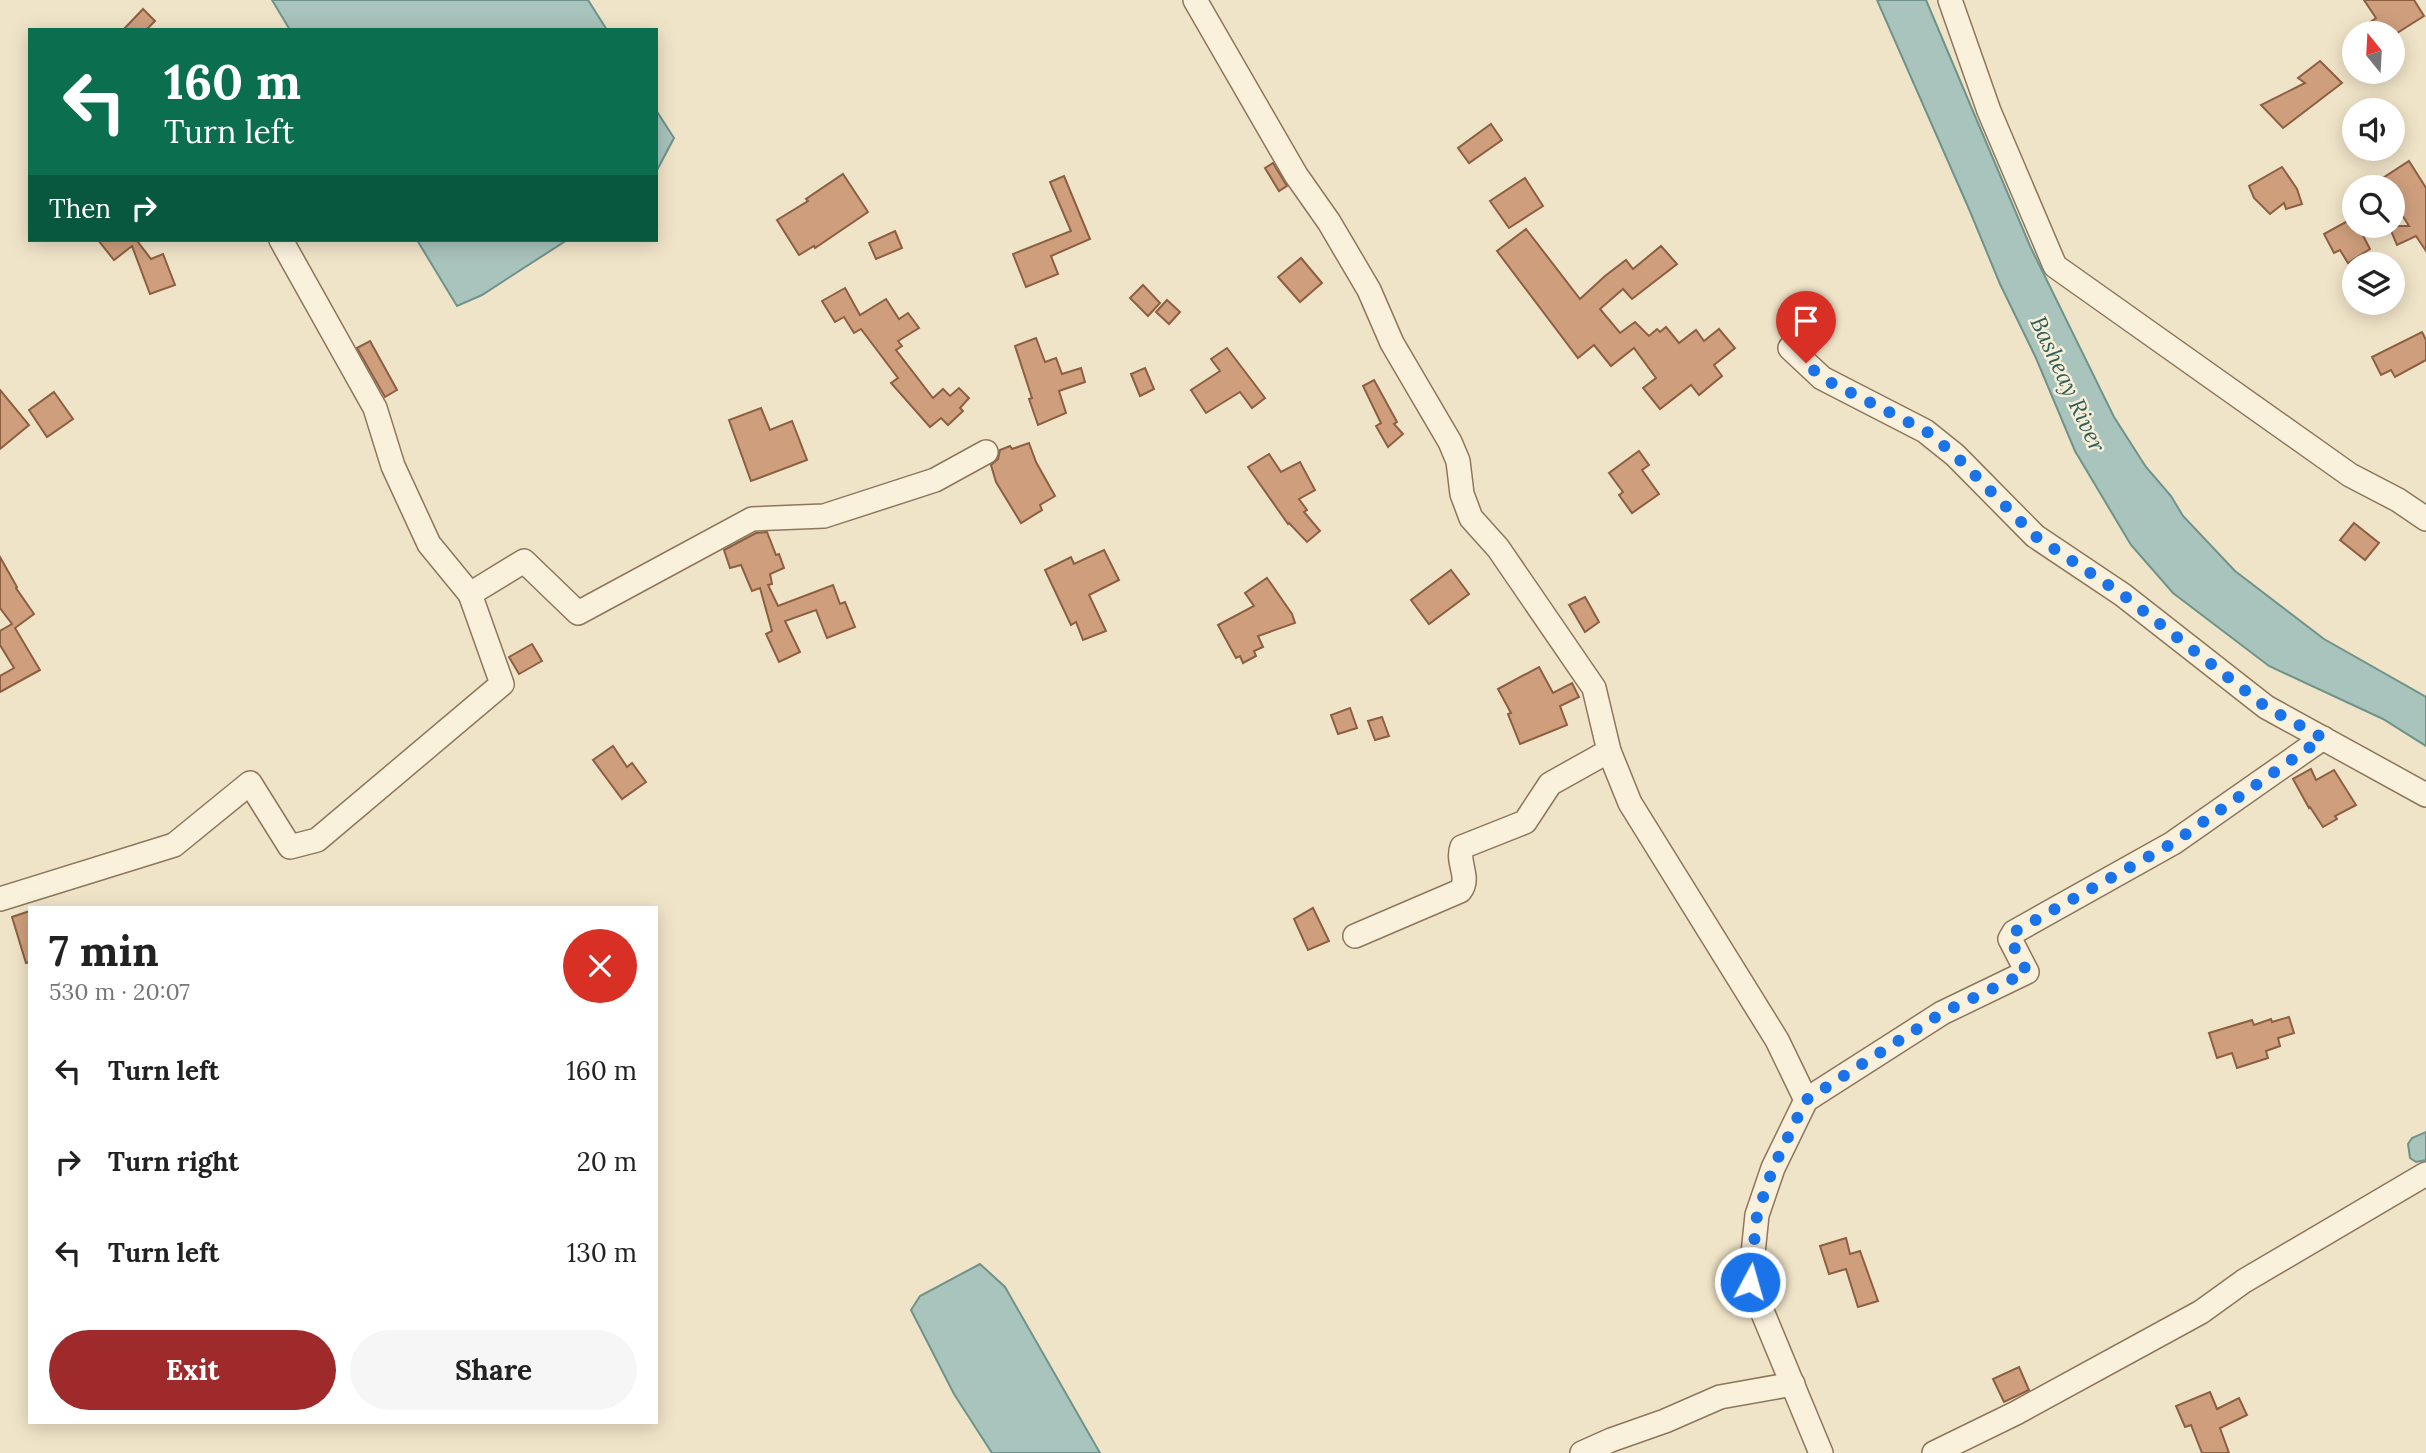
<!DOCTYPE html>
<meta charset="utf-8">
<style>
:root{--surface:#fff;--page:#f6f6f6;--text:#222;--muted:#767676;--accent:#9e2a2b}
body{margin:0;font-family:Lora,serif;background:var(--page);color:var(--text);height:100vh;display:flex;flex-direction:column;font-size:26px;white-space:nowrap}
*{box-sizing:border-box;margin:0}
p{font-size:23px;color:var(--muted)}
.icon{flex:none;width:38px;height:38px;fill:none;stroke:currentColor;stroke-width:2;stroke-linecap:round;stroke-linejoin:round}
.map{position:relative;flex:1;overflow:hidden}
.details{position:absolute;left:28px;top:906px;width:630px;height:518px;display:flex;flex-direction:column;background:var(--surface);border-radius:0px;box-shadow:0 4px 18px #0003}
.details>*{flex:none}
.banner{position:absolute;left:28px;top:28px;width:630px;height:214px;border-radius:0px;box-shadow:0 4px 18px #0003;background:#0b6e4f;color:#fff;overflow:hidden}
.needle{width:46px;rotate:342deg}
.tools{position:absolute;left:2342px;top:21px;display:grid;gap:14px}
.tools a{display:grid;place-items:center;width:63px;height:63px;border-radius:50%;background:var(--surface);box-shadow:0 4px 18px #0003;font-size:35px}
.pin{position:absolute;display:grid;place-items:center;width:60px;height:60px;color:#fff;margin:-72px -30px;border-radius:50% 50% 50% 0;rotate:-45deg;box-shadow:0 0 7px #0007}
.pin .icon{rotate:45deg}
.me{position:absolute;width:77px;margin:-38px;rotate:6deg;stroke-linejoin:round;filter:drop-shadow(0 0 5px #0008)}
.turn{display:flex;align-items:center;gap:24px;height:147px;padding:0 21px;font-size:32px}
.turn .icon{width:91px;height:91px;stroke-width:2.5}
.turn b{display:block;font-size:49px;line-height:60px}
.then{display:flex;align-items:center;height:66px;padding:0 21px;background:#0003;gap:14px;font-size:26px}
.round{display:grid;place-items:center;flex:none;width:74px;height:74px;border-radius:37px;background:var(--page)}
.headline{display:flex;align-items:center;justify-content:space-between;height:119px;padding:0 21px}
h1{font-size:42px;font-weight:800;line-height:52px}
.primary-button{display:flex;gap:14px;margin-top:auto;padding:14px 21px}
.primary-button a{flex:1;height:80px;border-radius:42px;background:var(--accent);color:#fff;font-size:28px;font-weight:800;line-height:80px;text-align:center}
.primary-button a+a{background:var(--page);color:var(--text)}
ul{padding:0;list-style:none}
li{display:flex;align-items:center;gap:21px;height:91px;padding:0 21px}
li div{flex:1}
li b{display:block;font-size:26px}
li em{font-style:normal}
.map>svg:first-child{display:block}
.water{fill:#a9c4bc;stroke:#6f938a;stroke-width:2}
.building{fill:#cf9f7d;stroke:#8d5f41;stroke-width:2}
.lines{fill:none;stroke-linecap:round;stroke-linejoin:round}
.street-casing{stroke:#8d765c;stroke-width:26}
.street{stroke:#faf1dc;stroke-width:23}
.route{stroke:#1a73e8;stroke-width:12;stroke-dasharray:0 21.6}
.labels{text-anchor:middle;stroke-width:5;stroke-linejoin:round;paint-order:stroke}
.water-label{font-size:23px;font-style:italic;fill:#2f5d5a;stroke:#f7eed8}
</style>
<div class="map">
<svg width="2426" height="1453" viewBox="0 0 2426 1453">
<rect width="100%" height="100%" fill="#f0e4c8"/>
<g class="water">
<polygon points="272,0 588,0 607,30 290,30"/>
<polygon points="1877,0 1926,0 2030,246 2114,417 2146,467 2171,496 2183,516 2235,571 2324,639 2426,697 2426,746 2383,719 2269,666 2173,593 2131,545 2075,451 2036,358 2000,284 1969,209"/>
<polygon points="656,110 674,138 656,172"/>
<polygon points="417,240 567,240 482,295 457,306"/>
<polygon points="2426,1132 2426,1160 2416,1162 2410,1158 2408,1144 2412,1138"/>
<polygon points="980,1264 1005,1287 1100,1453 992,1453 954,1394 911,1310 920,1296"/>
</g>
<g class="building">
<polygon points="2364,0 2414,0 2424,16 2397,33 2355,33 2376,18"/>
<polygon points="143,9 155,21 146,30 123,30"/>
<polygon points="2320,61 2342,83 2283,128 2261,105 2305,83 2298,78"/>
<polygon points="1491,124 1502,140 1469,163 1458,148"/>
<polygon points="2409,161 2426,188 2426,251 2416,236 2397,245 2389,226 2409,226 2392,199 2392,187 2369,187"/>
<polygon points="1273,163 1287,186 1279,191 1265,168"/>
<polygon points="2282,167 2297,189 2302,204 2286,209 2284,203 2270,214 2254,198 2249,186"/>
<polygon points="843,174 868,212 815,248 814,246 799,255 777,220 808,201 806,199"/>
<polygon points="1064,176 1090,239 1051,256 1058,274 1026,287 1013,254 1071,231 1050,182"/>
<polygon points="1525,178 1543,206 1509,228 1490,201"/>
<polygon points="2353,218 2354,226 2358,226 2370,249 2348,263 2340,250 2334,253 2324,234"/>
<polygon points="1526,229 1580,299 1605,276 1626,260 1633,269 1661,246 1677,264 1632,299 1623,289 1600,309 1620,333 1635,322 1649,336 1657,329 1660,332 1666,327 1679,343 1696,330 1704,341 1719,329 1735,348 1714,365 1722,376 1699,395 1691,385 1660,409 1643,388 1656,378 1634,348 1611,366 1594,345 1578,358 1497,251"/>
<polygon points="895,231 902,248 876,259 869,243"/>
<polygon points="98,240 141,240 138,242 151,259 163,254 175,285 150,294 132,246 114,260"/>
<polygon points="1301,258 1322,283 1300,302 1278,277"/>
<polygon points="1143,285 1160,303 1148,316 1130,298"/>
<polygon points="845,288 860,315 886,299 899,319 908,313 919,328 898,341 902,346 896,350 933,398 943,389 950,396 959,388 969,398 960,408 963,411 948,425 941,418 930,427 891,383 898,378 861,329 854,333 844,317 835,322 822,301"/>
<polygon points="1167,300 1180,312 1169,324 1156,312"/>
<polygon points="2422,332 2426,340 2426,360 2395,377 2391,370 2381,375 2372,357"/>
<polygon points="1036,338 1045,362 1056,358 1062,374 1081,368 1085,382 1059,391 1066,413 1038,425 1029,399 1032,398 1015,346"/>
<polygon points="370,341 397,390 385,397 357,348"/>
<polygon points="1227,348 1265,398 1252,408 1240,392 1206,413 1191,390 1220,371 1211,359"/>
<polygon points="1145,368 1154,389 1140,396 1131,374"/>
<polygon points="1374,380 1397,422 1394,424 1403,434 1388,447 1376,426 1381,423 1363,386"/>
<polygon points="0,390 29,425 0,449"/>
<polygon points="54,392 73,419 47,437 29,410"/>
<polygon points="761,408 770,430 792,421 807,460 751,481 729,420"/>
<polygon points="1029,443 1036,462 1055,496 1040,505 1042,510 1021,523 996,482 991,465 998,459 1000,450 1010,446 1012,449"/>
<polygon points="1639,451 1649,465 1642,470 1659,494 1632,513 1619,495 1623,492 1609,473"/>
<polygon points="1269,454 1281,472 1300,462 1315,490 1299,499 1307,510 1304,512 1320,531 1307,542 1289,523 1288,524 1248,467"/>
<polygon points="2354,523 2379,543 2365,560 2340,540"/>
<polygon points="767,532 776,555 779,554 784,568 770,574 772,584 768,585 778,606 833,585 840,604 845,602 855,627 827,638 816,610 785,621 800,652 779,662 766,634 772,631 760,588 752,591 741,565 730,568 724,550 756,533"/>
<polygon points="1104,550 1119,580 1089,595 1106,631 1083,640 1076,622 1071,625 1045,570 1071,557 1074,564"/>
<polygon points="0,557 17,587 16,588 34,614 15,628 40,670 0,692 0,676 14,668 0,645 0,631 12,624 0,608"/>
<polygon points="1451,570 1469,594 1429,624 1411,600"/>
<polygon points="1267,578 1292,614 1295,623 1258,636 1263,647 1254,651 1256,656 1243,663 1240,656 1236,658 1218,625 1254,606 1245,593"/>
<polygon points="1585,597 1599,622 1585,632 1569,605"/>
<polygon points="532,644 542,661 519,674 509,657"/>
<polygon points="1539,667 1553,693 1572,683 1579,697 1560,706 1567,725 1520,744 1508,714 1511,713 1498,689"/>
<polygon points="1350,708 1357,728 1338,734 1331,715"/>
<polygon points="1382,717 1389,736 1375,740 1368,721"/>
<polygon points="613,746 627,767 632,763 646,782 622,799 593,760"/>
<polygon points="2311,769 2316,780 2334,770 2356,805 2335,816 2337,819 2323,827 2310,807 2309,808 2293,779"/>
<polygon points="1313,908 1329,941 1308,950 1294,919"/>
<polygon points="30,911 30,962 26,963 12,917"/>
<polygon points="2289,1017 2294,1033 2278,1038 2280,1046 2266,1051 2268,1058 2237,1068 2232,1053 2217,1058 2209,1033 2252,1020 2254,1025 2271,1019 2272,1022"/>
<polygon points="1846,1238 1850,1254 1860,1251 1878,1301 1858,1307 1846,1269 1829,1274 1820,1246"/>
<polygon points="2019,1367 2029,1390 2004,1402 1993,1379"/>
<polygon points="2210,1392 2217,1409 2239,1398 2247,1415 2220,1428 2229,1453 2202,1453 2191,1425 2185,1427 2176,1406"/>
</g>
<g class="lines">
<g class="street-casing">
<g id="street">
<polyline points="1195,0 1296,175 1329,222 1369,290 1392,343 1450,442 1458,461 1462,494 1471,518 1498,548 1594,688 1609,751 1630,803 1777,1040 1806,1100 1942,1013 2027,972 2010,939 2014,932 2173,843 2323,738"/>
<polyline points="1950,0 1989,111 2055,266 2350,475 2398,500 2426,519"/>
<polyline points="281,240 375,408 393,466 429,544 470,594"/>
<polyline points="1790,348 1822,378 1925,431 1955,455 2035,536 2123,595 2266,707 2426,795"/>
<polyline points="0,899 174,845 250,783 290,847 317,840 502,684 470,594 524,561 578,613 752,519 824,516 935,480 986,452"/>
<path d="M1355 936 1460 891C1471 878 1456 862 1462 847L1525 822 1550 784 1609 751"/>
<polyline points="1806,1100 1773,1168 1757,1215 1750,1282 1821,1453"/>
<polyline points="1582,1453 1611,1440 1665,1421 1720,1397 1793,1384"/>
<polyline points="1934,1453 2016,1413 2201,1312 2244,1281 2426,1174"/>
</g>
</g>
<use href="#street" class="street"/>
</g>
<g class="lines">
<polyline class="route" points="1750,1282 1757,1215 1773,1168 1806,1100 1942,1013 2027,972 2010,939 2014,932 2173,843 2323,738 2266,707 2123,595 2035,536 1955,455 1926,431 1822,378 1806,363"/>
</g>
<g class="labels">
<g class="water-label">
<text transform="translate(2068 384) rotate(65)" y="8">Basheay River</text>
</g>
</g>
</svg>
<div class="tools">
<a><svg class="needle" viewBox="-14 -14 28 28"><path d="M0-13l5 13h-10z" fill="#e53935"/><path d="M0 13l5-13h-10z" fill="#767676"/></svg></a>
<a><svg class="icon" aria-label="sound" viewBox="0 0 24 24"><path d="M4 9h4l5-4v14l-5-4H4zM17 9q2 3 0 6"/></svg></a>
<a><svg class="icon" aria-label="search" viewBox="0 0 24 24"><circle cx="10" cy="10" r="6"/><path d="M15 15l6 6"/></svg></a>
<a><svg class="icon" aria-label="layers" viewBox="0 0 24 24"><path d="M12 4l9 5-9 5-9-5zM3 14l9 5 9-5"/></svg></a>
</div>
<div class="pin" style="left:1806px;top:363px;background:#d93025"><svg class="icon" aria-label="arrive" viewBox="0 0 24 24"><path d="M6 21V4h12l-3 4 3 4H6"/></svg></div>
<svg class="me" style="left:1750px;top:1282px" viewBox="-20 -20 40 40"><circle r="17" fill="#1a73e8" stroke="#fff" stroke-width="3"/><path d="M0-11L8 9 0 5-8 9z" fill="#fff"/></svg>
<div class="banner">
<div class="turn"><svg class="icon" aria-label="left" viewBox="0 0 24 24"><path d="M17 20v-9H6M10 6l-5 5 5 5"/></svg><div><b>160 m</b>Turn left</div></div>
<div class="then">Then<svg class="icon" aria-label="right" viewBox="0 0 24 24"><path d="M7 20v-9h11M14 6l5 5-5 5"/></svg></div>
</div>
<section class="details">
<div class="headline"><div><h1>7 min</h1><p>530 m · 20:07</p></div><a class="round" style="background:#d93025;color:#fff"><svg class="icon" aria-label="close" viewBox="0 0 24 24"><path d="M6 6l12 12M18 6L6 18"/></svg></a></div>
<ul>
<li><svg class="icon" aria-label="left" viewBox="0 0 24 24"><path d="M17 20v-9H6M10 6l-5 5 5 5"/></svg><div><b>Turn left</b></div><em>160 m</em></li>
<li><svg class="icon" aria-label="right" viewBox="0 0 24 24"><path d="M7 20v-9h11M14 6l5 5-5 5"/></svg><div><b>Turn right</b></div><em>20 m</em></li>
<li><svg class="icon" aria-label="left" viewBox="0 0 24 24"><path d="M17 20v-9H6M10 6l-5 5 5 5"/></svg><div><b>Turn left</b></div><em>130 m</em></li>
</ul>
<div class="primary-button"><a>Exit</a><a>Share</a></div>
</section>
</div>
